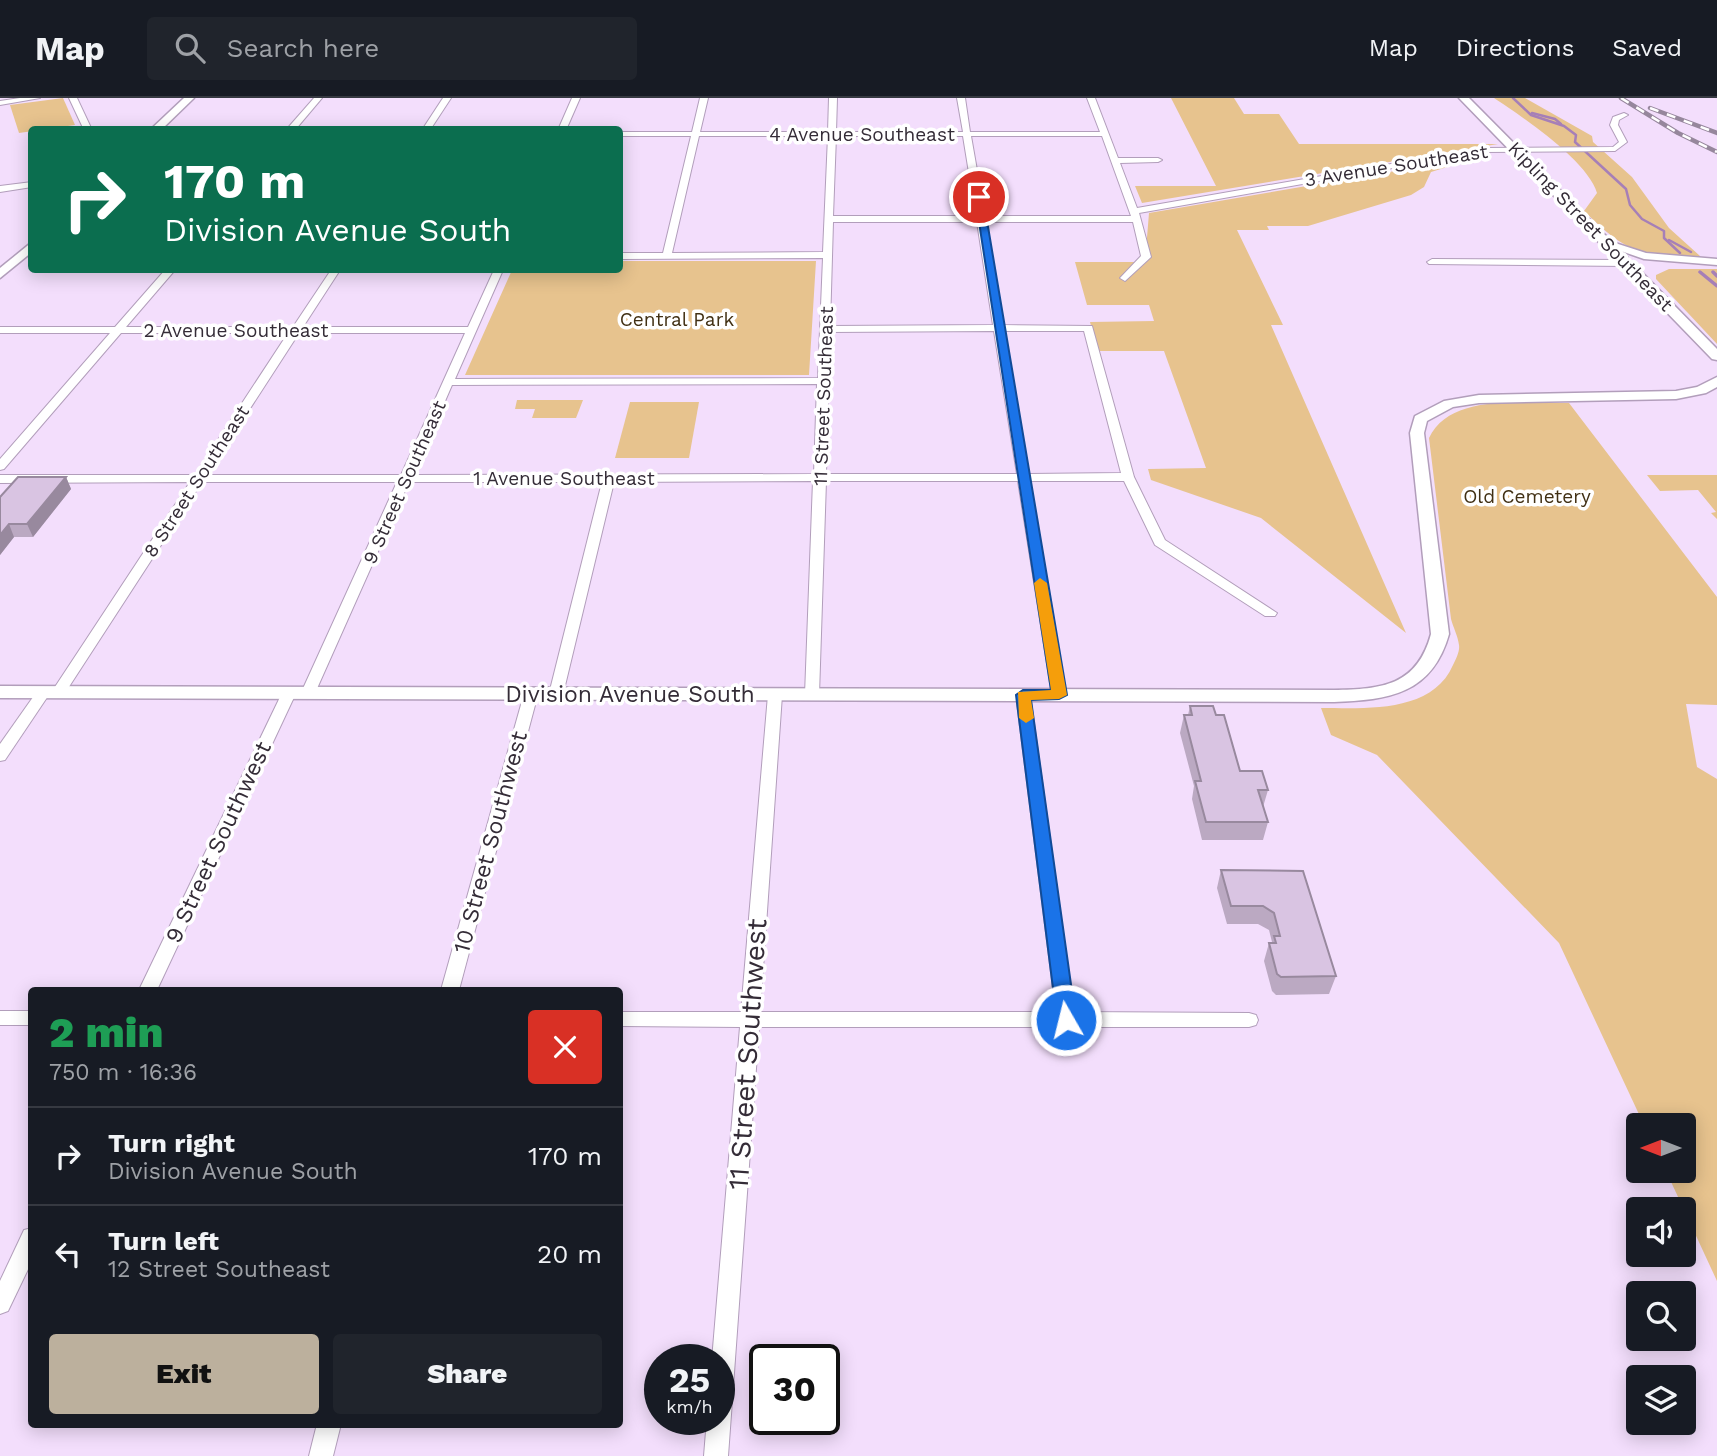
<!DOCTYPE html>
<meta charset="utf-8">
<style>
:root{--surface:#171b24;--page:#20242c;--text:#f1f3f6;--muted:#9ea1a6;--line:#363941;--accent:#bcb09d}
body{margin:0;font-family:"Work Sans",sans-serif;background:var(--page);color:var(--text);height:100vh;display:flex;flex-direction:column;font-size:26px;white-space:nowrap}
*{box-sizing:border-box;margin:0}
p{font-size:23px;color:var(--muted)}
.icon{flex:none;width:38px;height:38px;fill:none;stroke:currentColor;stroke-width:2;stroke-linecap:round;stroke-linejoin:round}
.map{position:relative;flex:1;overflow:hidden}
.panel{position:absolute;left:28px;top:889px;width:595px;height:441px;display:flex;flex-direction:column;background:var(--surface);border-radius:7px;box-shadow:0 4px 18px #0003}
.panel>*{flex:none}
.hud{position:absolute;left:28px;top:28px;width:595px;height:147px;border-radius:7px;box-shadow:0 4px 18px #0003;background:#0b6e4f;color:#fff;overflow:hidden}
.needle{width:46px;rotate:270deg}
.fabs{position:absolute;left:1626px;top:1015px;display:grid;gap:14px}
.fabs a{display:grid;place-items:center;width:70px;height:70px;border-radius:7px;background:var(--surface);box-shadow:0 4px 18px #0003;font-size:35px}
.speed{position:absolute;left:644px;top:1246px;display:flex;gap:14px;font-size:35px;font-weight:700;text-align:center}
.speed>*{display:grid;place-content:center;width:91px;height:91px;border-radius:50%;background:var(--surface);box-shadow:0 4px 18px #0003;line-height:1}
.speed small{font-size:18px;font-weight:400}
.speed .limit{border:4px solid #111;border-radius:10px;background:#fff;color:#111}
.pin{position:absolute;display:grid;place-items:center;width:60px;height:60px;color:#fff;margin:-30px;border:4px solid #fff;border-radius:50%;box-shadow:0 2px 7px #0007}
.me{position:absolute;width:77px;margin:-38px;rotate:352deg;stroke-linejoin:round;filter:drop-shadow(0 0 5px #0008)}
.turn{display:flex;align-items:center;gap:24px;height:147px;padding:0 21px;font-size:32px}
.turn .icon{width:91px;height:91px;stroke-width:2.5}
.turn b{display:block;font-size:49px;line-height:60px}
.round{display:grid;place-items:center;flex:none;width:74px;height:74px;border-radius:7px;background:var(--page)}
.head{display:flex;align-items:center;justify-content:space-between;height:119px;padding:0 21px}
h1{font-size:42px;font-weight:800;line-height:52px;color:#1e9e55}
.primary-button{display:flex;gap:14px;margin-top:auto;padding:14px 21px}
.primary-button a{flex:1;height:80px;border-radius:7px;background:var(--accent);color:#111;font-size:28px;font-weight:800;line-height:80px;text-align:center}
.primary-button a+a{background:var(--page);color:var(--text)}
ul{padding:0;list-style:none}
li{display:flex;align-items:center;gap:21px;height:98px;padding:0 21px;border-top:2px solid var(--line)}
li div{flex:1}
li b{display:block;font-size:26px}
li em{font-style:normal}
header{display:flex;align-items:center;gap:42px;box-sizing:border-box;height:98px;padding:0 35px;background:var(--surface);border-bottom:2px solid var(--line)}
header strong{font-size:33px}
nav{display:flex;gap:38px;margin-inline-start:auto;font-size:24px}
.search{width:490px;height:63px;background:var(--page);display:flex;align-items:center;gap:18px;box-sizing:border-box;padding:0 24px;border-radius:7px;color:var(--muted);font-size:26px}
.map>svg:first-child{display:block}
.green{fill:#e7c38e}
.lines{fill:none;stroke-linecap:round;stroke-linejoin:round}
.stream-far1{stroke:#a67fb7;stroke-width:2.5}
.stream{stroke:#a67fb7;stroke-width:3.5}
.minor-casing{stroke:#b29ebb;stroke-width:2}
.tertiary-casing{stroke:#b29ebb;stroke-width:3}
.minor{fill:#fff;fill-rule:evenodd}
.tertiary{fill:#fff;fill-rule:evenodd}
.rail-casing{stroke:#96879c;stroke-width:4.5}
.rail{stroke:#fff;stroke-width:2.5;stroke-dasharray:9;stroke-linecap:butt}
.wall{fill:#bba9c2}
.shaded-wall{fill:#98899e}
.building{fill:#d9c4e2;stroke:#98899e;stroke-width:2}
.route{fill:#1a73e8;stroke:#114b97;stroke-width:2}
.slow{fill:#f59e0b}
.labels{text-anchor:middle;stroke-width:7;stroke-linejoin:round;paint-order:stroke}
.far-street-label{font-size:19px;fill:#342c37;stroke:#fff}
.far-park-label{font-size:19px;fill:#413014;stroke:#fff}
.street-label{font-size:23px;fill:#342c37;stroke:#fff}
.near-street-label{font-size:28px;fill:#342c37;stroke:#fff}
</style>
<header>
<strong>Map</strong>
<div class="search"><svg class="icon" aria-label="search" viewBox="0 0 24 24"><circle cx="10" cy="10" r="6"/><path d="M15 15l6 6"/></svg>Search here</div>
<nav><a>Map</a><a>Directions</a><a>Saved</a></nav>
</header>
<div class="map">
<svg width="1717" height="1358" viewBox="0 0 1717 1358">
<rect width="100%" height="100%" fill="#f3defc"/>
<g class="green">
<polygon points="63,0 75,27 19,35 10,7"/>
<polygon points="1171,0 1234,0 1244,16 1279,16 1299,46 1498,46 1142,105 1135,88 1216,88"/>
<path d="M1494 0H1525L1592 38 1593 44 1632 79 1669 130 1700 158C1639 157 1629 157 1584 113L1597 95C1588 63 1523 19 1494 0Z"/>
<polygon points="1483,58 1431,74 1424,89 1411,97 1308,128 1267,128 1269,132 1237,132 1283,227 1271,227 1406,535 1261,420 1151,382 1148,371 1206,370 1164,253 1098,253 1090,224 1154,223 1149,207 1087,207 1075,164 1145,164 1149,115"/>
<polygon points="620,163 816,163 809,277 465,277 512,172 620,172"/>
<polygon points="1669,171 1717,171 1717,246 1656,181 1656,177"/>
<polygon points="517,302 583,302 576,320 532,320 535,311 515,311"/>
<polygon points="630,304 699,304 689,360 615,360"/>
<path d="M1569 305 1717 499V607L1686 606 1697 669 1717 681V1183L1666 1073H1684V1027H1644L1559 845 1377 657 1331 637 1321 610C1364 610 1432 616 1453 567 1456 561 1460 553 1459 547 1458 538 1453 529 1451 521L1429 340C1451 294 1526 306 1569 305Z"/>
<polygon points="1647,377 1717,377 1717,421 1711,415 1716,414 1698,392 1660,393"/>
</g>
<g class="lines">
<g class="stream-far1">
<polyline points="1513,0 1531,17 1564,28 1576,37 1575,44 1626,91 1630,107 1642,121 1664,133 1664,140 1680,155"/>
<polyline points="1532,15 1555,21 1561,26"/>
<polyline points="1669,142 1691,154"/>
</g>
<g class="stream">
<polyline points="1700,174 1717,188"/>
<polyline points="1713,174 1717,178"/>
</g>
<g class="minor-casing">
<g id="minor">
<polygon points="20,0 40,0 0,7 0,3"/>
<polygon points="69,0 77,0 92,32 84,32"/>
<polygon points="314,0 322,0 295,32 286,32"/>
<polygon points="443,0 451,0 430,32 422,32"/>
<polygon points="572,0 580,0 566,32 558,32"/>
<path d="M700 0H708L700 34H828L829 0H837L836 34H963L957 0H965L970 34H1100L1087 0H1095L1118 60H1158L1162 62 1158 64 1120 65 1137 110 1483 50 1613 49 1619 44 1610 27 1613 19 1624 15 1628 17 1619 22 1618 27 1627 44 1615 53 1483 54 1139 115 1151 159 1125 183 1120 180 1141 158 1133 124H986L1003 227 1092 228 1134 379 1165 442 1277 515 1275 518H1265L1155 447 1124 383H1030L1066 597 1064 600 1059 602 1052 597 1018 383H826L819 597 812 602 805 597 813 383 614 384 563 596 556 601 549 596 602 384H409L315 595 308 600 301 595 397 384H202L63 598H53L51 595 190 384 0 385V377H195L288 235H121L4 371 0 372V361L110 235H0V229H115L165 172H175L126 229H293L331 172H340L303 229H468L494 172H503L455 281 818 280 823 160 620 161V155H663L691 38H620V34H692ZM699 38H828L823 154 672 155ZM836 38H963L976 118H833ZM971 38H1102L1131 118H985ZM833 124H977L993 227 830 228ZM994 233 1017 376H826L830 234ZM1004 233H1084L1121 375 1029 376ZM299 235H465L401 377H207ZM817 286 814 376 413 377 452 287Z"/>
<polygon points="32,84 32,89 0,94 0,88"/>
<polygon points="1432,161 1626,162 1631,165 1626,168 1429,166 1427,164"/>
<polygon points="43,590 50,595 5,662 0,663 0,646 38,592"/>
<polygon points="289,590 296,595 157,892 139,892 282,595"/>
<polygon points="531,591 538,596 459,892 441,892 524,596"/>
<polygon points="775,592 782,597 760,914 1056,914 1016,597 1023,592 1030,597 1074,914 1249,915 1256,917 1258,922 1256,927 1249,929 759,929 728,1358 704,1358 707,1321 719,1321 719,1262 712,1262 740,929 620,928 620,914 741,914 768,597"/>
<rect x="0" y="913" width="32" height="14"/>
<polygon points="32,1130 32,1163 8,1213 0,1216 0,1183 24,1132"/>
<polygon points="317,1326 341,1326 333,1358 309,1358"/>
</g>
</g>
<g class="tertiary-casing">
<g id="tertiary">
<polygon points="184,0 194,0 161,32 150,32"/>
<polygon points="1459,0 1469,0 1612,144 1646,155 1717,161 1717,167 1644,161 1621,153 1717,251 1717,262 1712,261"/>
<polygon points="32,144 32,154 0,180 0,170"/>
<path d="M1717 279V289L1706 295 1676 301 1479 305 1453 309 1427 323 1424 335 1449 536C1432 596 1389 602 1334 604L0 600V588L1334 592C1382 591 1417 588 1431 536L1410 335 1415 318 1444 303 1479 297 1676 293 1697 289Z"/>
</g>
</g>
<use href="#minor" class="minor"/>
<use href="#tertiary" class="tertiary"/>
<g class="rail-casing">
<g id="rail">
<polyline points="1621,0 1678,35 1717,54"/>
<polyline points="1650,10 1717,35"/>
</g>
</g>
<use href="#rail" class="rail"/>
</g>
<g class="wall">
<polygon points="66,379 71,391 33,439 14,439 0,457 0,399"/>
<polygon points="1190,608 1216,617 1240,673 1268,692 1263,709 1268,724 1263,742 1202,742 1192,701 1194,688 1180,635 1184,617 1188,617"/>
<polygon points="1221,772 1303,773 1336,878 1329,896 1276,897 1272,893 1264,863 1269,845 1272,845 1272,844 1269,832 1258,826 1227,826 1217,790"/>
</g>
<g class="shaded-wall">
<polygon points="66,379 71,391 33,439 27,426"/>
<polygon points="9,426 14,439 0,457 0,437"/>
</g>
<g class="building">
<polygon points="18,379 66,379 27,426 9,426 0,437 0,399"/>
<polygon points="1190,608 1213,608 1216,617 1224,617 1240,673 1262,673 1268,692 1258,692 1268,724 1206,724 1195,683 1201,683 1184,617 1192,617"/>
<polygon points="1221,772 1303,773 1336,878 1281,879 1277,876 1269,845 1276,845 1274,838 1280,838 1274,815 1263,808 1231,808"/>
</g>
<polygon class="route" points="975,98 983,99 1067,597 1059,601 1031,602 1076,922 1066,929 1057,922 1016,597 1023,592 1051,592"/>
<polygon class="slow" points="1040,480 1047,485 1067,597 1059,601 1031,602 1034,620 1026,625 1019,620 1018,594 1051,592 1034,485"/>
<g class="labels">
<g class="far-street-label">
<text x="862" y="43">4 Avenue Southeast</text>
<text transform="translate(1396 67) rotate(-9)" y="7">3 Avenue Southeast</text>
<text transform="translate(1591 128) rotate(46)" y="7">Kipling Street Southeast</text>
<text x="236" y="239">2 Avenue Southeast</text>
<text transform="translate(823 298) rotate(-88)" y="7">11 Street Southeast</text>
<text x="564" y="387">1 Avenue Southeast</text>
<text transform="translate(196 383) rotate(-57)" y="7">8 Street Southeast</text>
<text transform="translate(404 384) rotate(-66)" y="7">9 Street Southeast</text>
</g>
<g class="far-park-label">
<text x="677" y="228">Central Park</text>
<text x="1527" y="405">Old Cemetery</text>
</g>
<g class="street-label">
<text x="630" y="604">Division Avenue South</text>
<text transform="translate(218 744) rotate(-65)" y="8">9 Street Southwest</text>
<text transform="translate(490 744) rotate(-75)" y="8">10 Street Southwest</text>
</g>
<g class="near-street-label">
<text transform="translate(747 956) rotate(-86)" y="10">11 Street Southwest</text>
</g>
</g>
</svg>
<div class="fabs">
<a><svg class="needle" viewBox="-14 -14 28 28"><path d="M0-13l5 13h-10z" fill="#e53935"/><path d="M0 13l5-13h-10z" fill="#9ea1a6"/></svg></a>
<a><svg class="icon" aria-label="sound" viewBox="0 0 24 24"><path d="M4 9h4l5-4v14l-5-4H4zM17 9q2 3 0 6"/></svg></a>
<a><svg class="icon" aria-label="search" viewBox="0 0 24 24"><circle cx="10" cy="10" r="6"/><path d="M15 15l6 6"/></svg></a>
<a><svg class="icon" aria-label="layers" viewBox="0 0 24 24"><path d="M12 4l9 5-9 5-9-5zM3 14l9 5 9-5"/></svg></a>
</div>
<div class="speed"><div>25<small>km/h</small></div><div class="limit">30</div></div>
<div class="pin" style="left:979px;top:99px;background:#d93025"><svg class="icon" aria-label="arrive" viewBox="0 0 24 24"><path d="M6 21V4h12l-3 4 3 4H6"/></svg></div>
<svg class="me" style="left:1066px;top:922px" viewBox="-20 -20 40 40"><circle r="17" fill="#1a73e8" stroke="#fff" stroke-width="3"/><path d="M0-11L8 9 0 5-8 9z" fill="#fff"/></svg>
<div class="hud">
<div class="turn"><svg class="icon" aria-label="right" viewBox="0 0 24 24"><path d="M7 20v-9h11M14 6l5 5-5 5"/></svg><div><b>170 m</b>Division Avenue South</div></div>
</div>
<section class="panel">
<div class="head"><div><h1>2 min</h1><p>750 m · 16:36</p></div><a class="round" style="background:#d93025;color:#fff"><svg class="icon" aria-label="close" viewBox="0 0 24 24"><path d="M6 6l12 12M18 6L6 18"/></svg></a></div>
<ul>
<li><svg class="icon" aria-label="right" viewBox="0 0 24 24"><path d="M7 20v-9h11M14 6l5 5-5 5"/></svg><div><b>Turn right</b><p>Division Avenue South</p></div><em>170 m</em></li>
<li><svg class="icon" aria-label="left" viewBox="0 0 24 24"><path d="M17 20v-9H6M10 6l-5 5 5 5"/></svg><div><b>Turn left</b><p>12 Street Southeast</p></div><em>20 m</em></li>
</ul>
<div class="primary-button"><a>Exit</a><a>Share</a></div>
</section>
</div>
